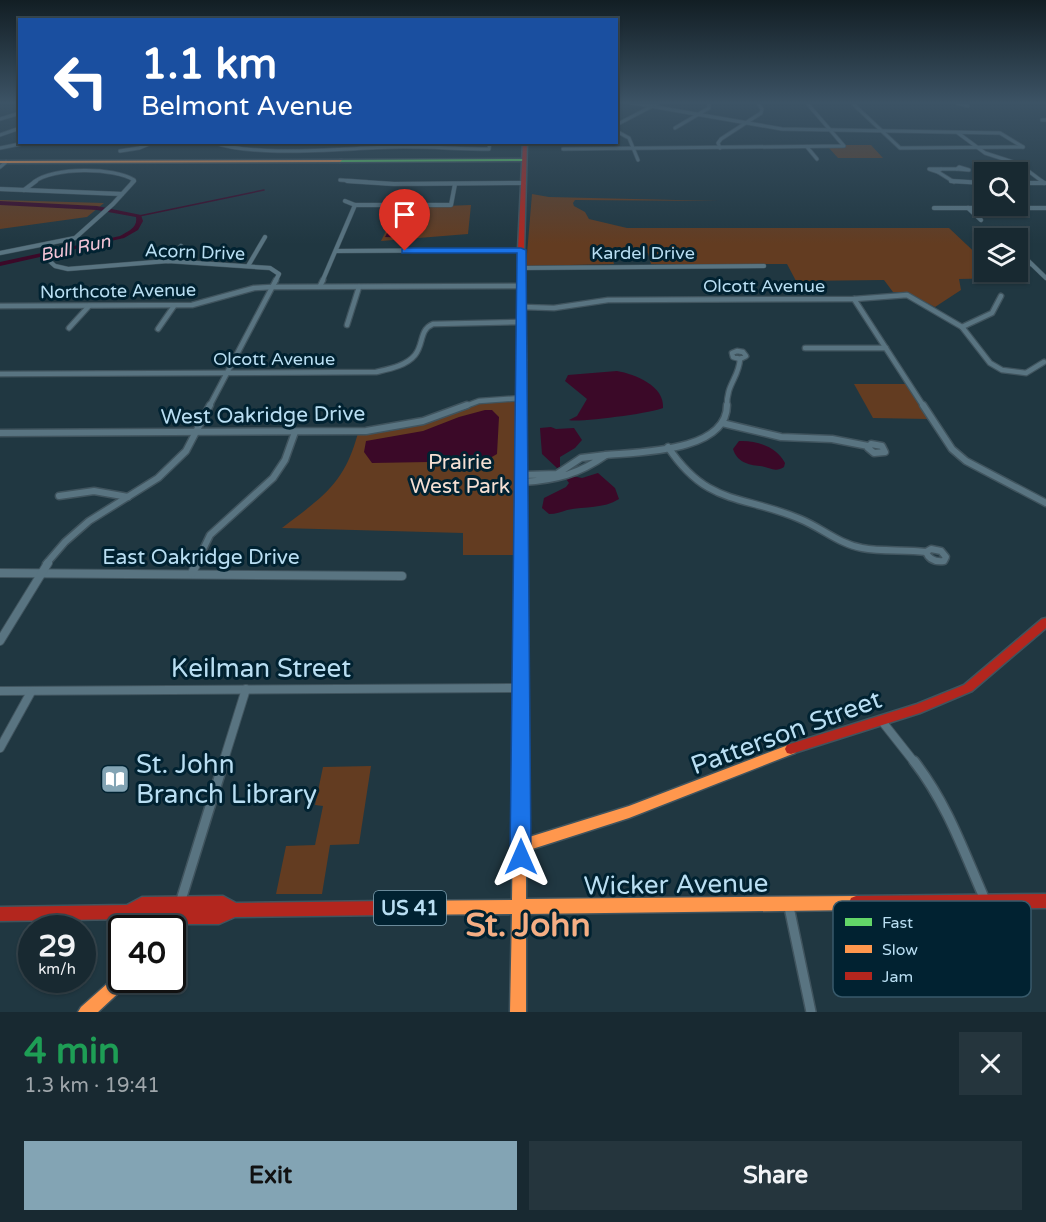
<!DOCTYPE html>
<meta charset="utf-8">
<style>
:root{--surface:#182931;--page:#25353d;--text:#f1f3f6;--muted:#9fa6ab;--line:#36454d;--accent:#83a4b4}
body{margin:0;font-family:"Varela Round",sans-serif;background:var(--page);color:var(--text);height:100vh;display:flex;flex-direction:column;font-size:22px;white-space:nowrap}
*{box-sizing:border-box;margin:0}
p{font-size:20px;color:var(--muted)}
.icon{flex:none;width:33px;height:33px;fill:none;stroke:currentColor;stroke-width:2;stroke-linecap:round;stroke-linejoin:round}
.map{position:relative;height:1012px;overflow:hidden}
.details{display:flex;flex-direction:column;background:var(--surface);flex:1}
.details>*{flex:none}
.guide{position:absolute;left:18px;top:18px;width:600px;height:126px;border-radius:0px;box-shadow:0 2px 4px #0004,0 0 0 2px var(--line);background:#1a4fa0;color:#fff;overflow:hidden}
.tools{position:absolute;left:974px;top:162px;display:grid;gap:12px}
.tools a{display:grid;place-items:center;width:54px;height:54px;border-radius:0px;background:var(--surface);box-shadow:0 2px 4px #0004,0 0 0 2px var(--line);font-size:30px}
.speed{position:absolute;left:18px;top:915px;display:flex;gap:12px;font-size:30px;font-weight:700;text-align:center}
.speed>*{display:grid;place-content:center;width:78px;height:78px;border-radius:50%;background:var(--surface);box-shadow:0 2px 4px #0004,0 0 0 2px var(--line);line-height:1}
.speed small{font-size:15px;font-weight:400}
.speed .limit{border:3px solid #111;border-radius:9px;background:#fff;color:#111}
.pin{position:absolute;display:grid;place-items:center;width:51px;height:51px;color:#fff;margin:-62px -26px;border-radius:50% 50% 50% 0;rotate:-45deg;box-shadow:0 0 6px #0007}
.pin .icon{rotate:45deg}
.me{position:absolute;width:66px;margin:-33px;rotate:0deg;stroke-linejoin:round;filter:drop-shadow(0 0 4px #0008)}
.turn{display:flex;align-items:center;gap:21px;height:126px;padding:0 24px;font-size:27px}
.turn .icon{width:78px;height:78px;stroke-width:2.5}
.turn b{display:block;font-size:42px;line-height:51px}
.round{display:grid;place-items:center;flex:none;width:63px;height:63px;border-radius:0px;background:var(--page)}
.headline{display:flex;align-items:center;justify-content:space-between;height:102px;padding:0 24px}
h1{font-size:36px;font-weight:700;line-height:45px;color:#1e9e55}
.primary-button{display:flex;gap:12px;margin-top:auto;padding:12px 24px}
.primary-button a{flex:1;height:69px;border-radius:0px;background:var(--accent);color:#111;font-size:24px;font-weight:700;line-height:69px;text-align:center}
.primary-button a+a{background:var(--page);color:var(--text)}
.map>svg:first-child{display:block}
.green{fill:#633c21}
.water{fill:#3b0928}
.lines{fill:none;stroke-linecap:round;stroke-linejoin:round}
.stream{stroke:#3b0928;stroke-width:1.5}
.river{fill:#3b0928;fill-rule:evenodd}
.street-far5-casing{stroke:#40545e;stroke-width:4.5}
.street-far4-casing{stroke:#40545e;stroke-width:5}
.street-far3-casing{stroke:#40545e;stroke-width:7}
.street-far2-casing{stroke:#40545e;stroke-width:9}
.street-far1-casing{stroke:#40545e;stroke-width:10}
.street-casing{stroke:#40545e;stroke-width:12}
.fast-casing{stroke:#40545e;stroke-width:3}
.slow-casing{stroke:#40545e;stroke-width:3}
.jam-casing{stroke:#40545e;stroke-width:3}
.street-far5{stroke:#597481;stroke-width:3}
.street-far4{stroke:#597481;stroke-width:4}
.street-far3{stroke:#597481;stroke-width:4.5}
.street-far2{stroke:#597481;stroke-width:6}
.street-far1{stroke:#597481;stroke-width:8}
.street{stroke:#597481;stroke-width:9}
.fast{fill:#63d668;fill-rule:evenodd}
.slow{fill:#ff974d;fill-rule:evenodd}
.jam{fill:#b3261e;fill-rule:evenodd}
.route{fill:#1a73e8;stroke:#114b97;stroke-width:1.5}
.labels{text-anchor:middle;stroke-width:6;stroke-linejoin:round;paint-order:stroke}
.far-water-label{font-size:18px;font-style:italic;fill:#f4c5d8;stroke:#012231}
.far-street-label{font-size:18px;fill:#b9def2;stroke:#012231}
.shield{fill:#012231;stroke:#82a6b8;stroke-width:1.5}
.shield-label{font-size:20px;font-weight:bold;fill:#b9def2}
.street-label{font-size:21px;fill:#b9def2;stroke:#012231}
.park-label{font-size:21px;fill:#f5dfd3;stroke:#012231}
.near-street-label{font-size:26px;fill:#b9def2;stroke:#012231}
.near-poi-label{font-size:26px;fill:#b9def2;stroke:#012231;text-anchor:start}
.near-district-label{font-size:33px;font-weight:bold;fill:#f4ae84;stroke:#012231}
.key{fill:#012231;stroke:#385a6b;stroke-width:1.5}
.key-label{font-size:16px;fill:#b9def2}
</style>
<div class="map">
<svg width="1046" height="1012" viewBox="0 0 1046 1012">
<rect width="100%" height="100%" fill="#203741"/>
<g class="green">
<polygon points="846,145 871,145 883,158 838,158 829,148 844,148"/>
<polygon points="532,194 549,197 719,201 575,200 573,203 574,206 585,212 589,219 627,228 949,228 984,261 984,272 996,272 1003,278 959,279 961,290 935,307 906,292 893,292 884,280 796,281 787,264 651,264 648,253 611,253 614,264 526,266"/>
<polygon points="0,200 104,203 87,217 0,229"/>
<polygon points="471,205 468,234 381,241 393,217 413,217 418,207"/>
<polygon points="854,384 907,384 929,419 873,418"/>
<path d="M517 400 520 403 518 555H463V533L282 528C322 497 344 485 358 433L419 425 468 406 489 401Z"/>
<polygon points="371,766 359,844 330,845 322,894 276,894 286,846 315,845 323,806 315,805 323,767"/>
</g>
<g class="water">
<polygon points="410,218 425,225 414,238 385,237 391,226"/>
<path d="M617 371C635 374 665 386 663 408 653 413 577 423 569 420L577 416 587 399 565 381 568 375Z"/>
<polygon points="485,410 492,410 499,417 497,454 485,461 372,463 364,452 366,441 423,431 459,417"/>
<polygon points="551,427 556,429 574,428 582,440 575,448 560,457 560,467 557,468 542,454 540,428"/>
<path d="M739 441C756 440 777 447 785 463L784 467C775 473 769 467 760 466 748 465 737 462 733 449Z"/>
<path d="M598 473 615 488 619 499C603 509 586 506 567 510 561 512 556 514 549 514L542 508 544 498 566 487 569 483 566 479 572 476 582 478Z"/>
</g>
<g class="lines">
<polyline class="stream" points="139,216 264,190"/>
<path class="river" d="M0 201 97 206 141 215 143 221 138 230 124 238 0 266V262L120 236C128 231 138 228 136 217L97 210 0 205Z"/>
<g class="street-far5-casing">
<g id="street-far5">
<polyline points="627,102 782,129 1000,133 1023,147"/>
<polyline points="851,102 900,148 1023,147"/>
<polyline points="954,102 968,106"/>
<polyline points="0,119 20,113"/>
<polyline points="1042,120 1046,120"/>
<polyline points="616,125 660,102"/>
<polyline points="675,128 709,108 709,102"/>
<polyline points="616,131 629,138 638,160"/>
<polyline points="958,133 985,153 1019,164 1043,182"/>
<polyline points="0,135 20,128"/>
<path d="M212 142C255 158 344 148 392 147 424 146 457 149 489 149L490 142"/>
<polyline points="807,147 817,159"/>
<polyline points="0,148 30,142"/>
<polyline points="720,148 718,143 721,139 761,113 762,109 757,102"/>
<polyline points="563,149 844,146 806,102"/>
<polyline points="120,151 139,148 154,142"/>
<polyline points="0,167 6,162"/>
<polygon points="959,167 969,170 957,169"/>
<polyline points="938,172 929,169 941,169"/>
<polyline points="340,180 367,182"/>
<path d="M34 182C53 167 114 167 134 180L132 182"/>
<polyline points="954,182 938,172 941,169 957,169"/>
</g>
</g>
<g class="street-far4-casing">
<g id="street-far4">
<polyline points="347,181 394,184 524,183"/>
<polyline points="951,181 984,183"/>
<polyline points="1041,181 1044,183"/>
<polyline points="1017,183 1045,183"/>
<polyline points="0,189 122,194"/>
<polyline points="24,190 36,181"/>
<polyline points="345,201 355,205 451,205 455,184"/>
<polyline points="934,208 1046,208"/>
<polyline points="968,208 981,220"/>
<polyline points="1017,250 1046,278"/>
<polyline points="336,251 521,250"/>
<polyline points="0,253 75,238 113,204 134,181"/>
<polyline points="45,257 55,266 68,269 168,261 270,268 279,274 275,282"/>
<polyline points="168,261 181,246"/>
<polyline points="1017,264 1031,264"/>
<polyline points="248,266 265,237"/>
<polyline points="522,268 764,266"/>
<polyline points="322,282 355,205"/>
</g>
</g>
<g class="street-far3-casing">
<g id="street-far3">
<polyline points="320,286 323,280"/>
<polyline points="854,299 924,407"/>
<polyline points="0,306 192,305 254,288 272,287 522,286"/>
<polyline points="523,307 554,308 608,300 854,299 907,295 962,327 990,363 1002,370 1026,373 1044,362"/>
<polyline points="347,325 359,287"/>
<polyline points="962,327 992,313 1001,296"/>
<polyline points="69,328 89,306"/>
<polyline points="158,329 174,306"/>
<polyline points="805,348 886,348"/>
<polygon points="737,351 743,352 746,356 740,359 733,357 732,353"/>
<path d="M0 374 376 372C389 369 406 366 415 355 424 344 419 330 433 324L522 322"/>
<polyline points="209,407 276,280"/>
<polyline points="463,407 479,401 522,398"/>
<path d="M727 407C726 384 739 378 740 359"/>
</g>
</g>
<g class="street-far2-casing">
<g id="street-far2">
<polyline points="923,405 952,449 966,461 1046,503"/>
<polyline points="722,423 781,437 832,439 868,446"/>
<polyline points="0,433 366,431 423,421 467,405"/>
<polygon points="871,444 882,446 885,452 874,453 868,448"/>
<path d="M668 447C708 507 742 494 800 519 822 528 839 544 862 548 883 552 905 549 926 552"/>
<path d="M606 455C639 452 727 452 727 405"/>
<path d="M523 475 557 474 581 458 606 455C579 474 556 480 523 482"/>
<polyline points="59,496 94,491 128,497"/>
<path d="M931 549 941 551 946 557 944 561C936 562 929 560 926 552Z"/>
<polyline points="46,564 65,542 89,521 158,478 186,451 210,405"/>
<polyline points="196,564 210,535 273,478 285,460 295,432"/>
</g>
</g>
<g class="street-far1-casing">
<g id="street-far1">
<polyline points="0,573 402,576"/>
<polyline points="192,573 197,563"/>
<polyline points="0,641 48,563"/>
<polyline points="0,691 521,688"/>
<polyline points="881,720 915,763"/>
<polyline points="0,748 31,692"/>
<polyline points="223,763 246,689"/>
</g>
</g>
<g class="street-casing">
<g id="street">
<path d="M914 761C948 805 963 850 985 900"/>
<polyline points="181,900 224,761"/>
<polyline points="789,907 811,1012"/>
</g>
</g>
<g class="fast-casing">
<g id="fast">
<polygon points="524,159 526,161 340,162 338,161 340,160"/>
<polygon points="519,358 522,358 526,360 527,713 525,716 521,718 517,716 515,713"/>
</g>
</g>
<g class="slow-casing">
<g id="slow">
<polygon points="342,160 340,162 0,163 0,161"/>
<polygon points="521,708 525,710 527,713 526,838 629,806 791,744 795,745 797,749 795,753 629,818 526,851 526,899 856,896 861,898 863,903 861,908 856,910 526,914 526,1012 510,1012 512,914 387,915 382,913 380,908 382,903 387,901 512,900 515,713 517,710"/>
<polygon points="122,973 122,980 129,980 127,985 98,1012 78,1012 81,1007 117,975"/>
</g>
</g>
<g class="jam-casing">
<g id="jam">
<polygon points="523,142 527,142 524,250 526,360 522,362 518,360 518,250"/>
<polygon points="1046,618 1046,628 972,691 920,713 791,754 787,753 785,749 787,745 917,704 964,685 1042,619"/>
<polygon points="1046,894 1046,908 856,910 851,908 849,903 851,898 856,896"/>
<polygon points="223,896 236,903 387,901 392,903 394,908 392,913 387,915 235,917 219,924 139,924 128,919 0,921 0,907 127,905 142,897"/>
</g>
</g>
<use href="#street-far5" class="street-far5"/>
<use href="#street-far4" class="street-far4"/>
<use href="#street-far3" class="street-far3"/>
<use href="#street-far2" class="street-far2"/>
<use href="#street-far1" class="street-far1"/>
<use href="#street" class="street"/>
<use href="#fast" class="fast"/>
<use href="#slow" class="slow"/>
<use href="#jam" class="jam"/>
</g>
<linearGradient id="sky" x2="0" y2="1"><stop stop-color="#121e24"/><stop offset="0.42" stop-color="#3c5365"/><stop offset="1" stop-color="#3c5365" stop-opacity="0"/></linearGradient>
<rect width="1046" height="244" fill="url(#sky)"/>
<polygon class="route" points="405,248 521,248 526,250 531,857 528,864 521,867 513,864 510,857 517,253 402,253 402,249"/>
<defs>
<g id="library-square" transform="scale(1.5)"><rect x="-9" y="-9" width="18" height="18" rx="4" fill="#83a4b4" stroke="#012231"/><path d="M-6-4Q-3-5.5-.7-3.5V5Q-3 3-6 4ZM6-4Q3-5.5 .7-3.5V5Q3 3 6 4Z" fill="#fff"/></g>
</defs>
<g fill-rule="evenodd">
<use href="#library-square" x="115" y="779"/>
</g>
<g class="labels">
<g class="far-water-label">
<text transform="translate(75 248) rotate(-12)" y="6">Bull Run</text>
</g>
<g class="far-street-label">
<text transform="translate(195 252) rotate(2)" y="6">Acorn Drive</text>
<text x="643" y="259">Kardel Drive</text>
<text x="764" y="292">Olcott Avenue</text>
<text transform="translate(118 291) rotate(-1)" y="6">Northcote Avenue</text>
<text x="274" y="365">Olcott Avenue</text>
</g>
<rect class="shield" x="374" y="891" width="72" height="34" rx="4.5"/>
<g class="shield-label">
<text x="410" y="915">US 41</text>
</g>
<g class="street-label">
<text transform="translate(263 415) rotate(-1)" y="7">West Oakridge Drive</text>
<text x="201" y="564">East Oakridge Drive</text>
</g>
<g class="park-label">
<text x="460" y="469">Prairie<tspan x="460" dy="24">West Park</tspan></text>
</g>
<g class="near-street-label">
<text x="261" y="677">Keilman Street</text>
<text transform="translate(786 732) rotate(-20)" y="9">Patterson Street</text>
<text transform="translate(676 884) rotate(-1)" y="9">Wicker Avenue</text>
</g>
<g class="near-poi-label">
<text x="136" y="773">St. John<tspan x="136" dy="30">Branch Library</tspan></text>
</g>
<g class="near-district-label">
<text x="528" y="936">St. John</text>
</g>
</g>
<rect x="833" y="901" width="198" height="96" rx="9" class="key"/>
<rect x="845" y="918" width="27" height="8" fill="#63d668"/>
<rect x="845" y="945" width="27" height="8" fill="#ff974d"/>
<rect x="845" y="972" width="27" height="8" fill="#b3261e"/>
<g class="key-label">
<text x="882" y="928">Fast</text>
<text x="882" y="955">Slow</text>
<text x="882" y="982">Jam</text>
</g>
</svg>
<div class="tools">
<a><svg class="icon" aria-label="search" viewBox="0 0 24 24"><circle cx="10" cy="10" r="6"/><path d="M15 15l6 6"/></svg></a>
<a><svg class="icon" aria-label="layers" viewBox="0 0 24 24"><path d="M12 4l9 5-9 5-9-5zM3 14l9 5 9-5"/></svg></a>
</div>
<div class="speed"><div>29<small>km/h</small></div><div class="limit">40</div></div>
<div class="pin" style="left:405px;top:251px;background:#d93025"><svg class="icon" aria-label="arrive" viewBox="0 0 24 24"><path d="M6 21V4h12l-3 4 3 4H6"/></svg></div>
<svg class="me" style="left:521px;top:857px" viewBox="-20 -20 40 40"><path d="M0-17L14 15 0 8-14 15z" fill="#1a73e8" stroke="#fff" stroke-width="4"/></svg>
<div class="guide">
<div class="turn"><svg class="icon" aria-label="left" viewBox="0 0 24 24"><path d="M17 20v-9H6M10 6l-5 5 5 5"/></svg><div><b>1.1 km</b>Belmont Avenue</div></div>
</div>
</div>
<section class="details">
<div class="headline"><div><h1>4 min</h1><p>1.3 km · 19:41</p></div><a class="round"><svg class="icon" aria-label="close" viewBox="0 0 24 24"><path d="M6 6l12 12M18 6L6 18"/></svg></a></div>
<div class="primary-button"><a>Exit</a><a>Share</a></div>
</section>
